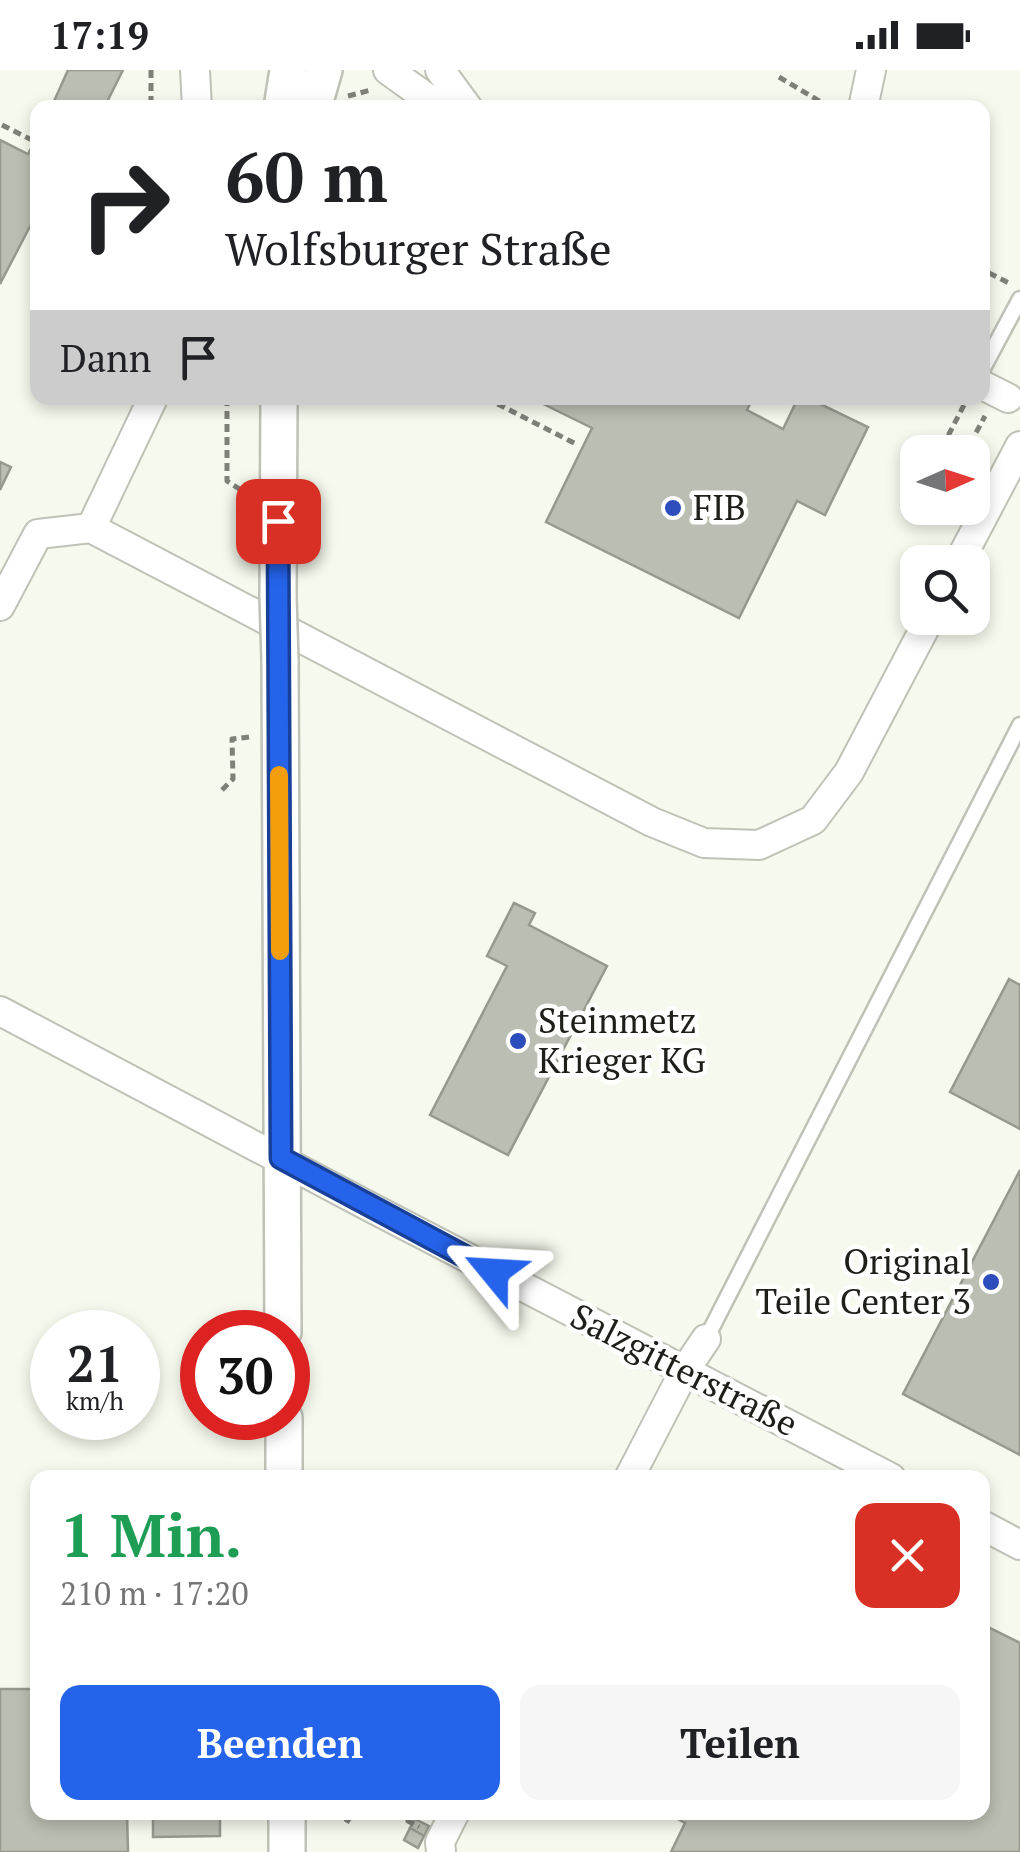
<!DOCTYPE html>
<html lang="de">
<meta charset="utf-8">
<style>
:root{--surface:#fff;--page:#f6f6f6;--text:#202124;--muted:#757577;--accent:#2563eb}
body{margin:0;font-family:"PT Serif",serif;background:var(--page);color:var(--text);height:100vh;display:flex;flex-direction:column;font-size:38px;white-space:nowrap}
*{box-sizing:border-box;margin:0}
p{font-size:32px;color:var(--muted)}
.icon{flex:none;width:55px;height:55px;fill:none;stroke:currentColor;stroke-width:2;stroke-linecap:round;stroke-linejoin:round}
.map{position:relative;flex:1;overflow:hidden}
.side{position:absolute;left:30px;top:1400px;width:960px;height:350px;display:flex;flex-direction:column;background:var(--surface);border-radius:20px;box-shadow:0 5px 15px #0003}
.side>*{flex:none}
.top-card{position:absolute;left:30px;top:30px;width:960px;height:305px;border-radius:20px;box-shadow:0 5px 15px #0003;background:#fff;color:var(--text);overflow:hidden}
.needle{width:65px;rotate:87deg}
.tools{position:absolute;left:900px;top:365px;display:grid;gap:20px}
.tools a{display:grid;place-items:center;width:90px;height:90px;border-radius:20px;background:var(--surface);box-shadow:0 5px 15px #0003;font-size:50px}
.speed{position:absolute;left:30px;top:1240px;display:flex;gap:20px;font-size:50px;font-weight:700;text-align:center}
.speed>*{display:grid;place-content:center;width:130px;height:130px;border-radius:50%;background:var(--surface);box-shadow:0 5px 15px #0003;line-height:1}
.speed small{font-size:25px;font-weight:400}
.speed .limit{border:15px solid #d22;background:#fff;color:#111}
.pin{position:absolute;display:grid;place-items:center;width:85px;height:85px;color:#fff;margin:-42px;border-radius:20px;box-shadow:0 5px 15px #0006}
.me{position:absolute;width:110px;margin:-55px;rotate:297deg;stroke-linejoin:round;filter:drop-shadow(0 0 8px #0008)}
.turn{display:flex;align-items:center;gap:35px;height:210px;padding:0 30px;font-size:45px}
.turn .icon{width:130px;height:130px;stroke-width:2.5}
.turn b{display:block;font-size:70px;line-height:85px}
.then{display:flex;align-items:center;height:95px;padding:0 30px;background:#0003;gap:20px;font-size:38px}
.round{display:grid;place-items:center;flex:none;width:105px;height:105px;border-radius:20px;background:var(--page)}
.summary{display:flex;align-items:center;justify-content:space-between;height:170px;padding:0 30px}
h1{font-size:60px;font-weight:700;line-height:75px;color:#1e9e55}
.button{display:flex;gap:20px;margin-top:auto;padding:20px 30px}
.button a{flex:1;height:115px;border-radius:20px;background:var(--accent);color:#fff;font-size:40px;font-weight:700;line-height:115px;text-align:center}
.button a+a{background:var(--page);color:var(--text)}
.status{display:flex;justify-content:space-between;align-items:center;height:70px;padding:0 50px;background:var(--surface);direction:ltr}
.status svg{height:28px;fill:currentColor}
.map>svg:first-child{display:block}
.building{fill:#bbbeb2;stroke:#96998e;stroke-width:2.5}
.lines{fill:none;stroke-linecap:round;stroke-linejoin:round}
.service-casing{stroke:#bfc2b6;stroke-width:19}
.minor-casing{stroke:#bfc2b6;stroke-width:32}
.tertiary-casing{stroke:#bfc2b6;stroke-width:40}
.path{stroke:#7f8179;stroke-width:5;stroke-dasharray:8 5;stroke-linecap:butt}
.service{stroke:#fff;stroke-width:14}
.minor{stroke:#fff;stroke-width:28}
.tertiary{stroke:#fff;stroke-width:35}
.tertiary-bridge-casing{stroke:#bfc2b6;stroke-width:40;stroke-linecap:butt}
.tertiary-bridge{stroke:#fff;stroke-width:35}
.route-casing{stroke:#184099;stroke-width:25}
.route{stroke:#2563eb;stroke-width:18}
.slow{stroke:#f59e0b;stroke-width:18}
.poi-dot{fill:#2e4dbd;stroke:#fff;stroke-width:4}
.labels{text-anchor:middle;stroke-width:9;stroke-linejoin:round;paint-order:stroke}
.poi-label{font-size:35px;fill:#1e1f1a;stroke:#fff;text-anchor:start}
.street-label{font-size:35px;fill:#1e1f1a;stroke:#fff}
</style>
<div class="status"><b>17:19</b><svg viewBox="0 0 49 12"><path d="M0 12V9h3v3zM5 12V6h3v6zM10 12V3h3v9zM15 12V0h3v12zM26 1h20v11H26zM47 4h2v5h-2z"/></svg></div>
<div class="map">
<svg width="1020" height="1782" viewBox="0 0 1020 1782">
<rect width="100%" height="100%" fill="#f6f9ed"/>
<g class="building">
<polygon points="68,0 123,0 104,38 51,38"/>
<polygon points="38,65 38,141 0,214 0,70 28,84"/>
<polygon points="531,328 753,328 747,340 783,359 798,328 808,328 868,357 825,445 797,431 739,548 546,452 592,358"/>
<polygon points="0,392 11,397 0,420"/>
<polygon points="514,833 535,843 529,855 607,896 508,1085 430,1045 507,896 487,886"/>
<polygon points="1009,909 1020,915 1020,1059 950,1022"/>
<polygon points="1020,1100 1020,1385 903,1324"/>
<polygon points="982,1554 1020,1573 1020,1782 671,1782 685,1753 665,1742 982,1742"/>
<polygon points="0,1619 38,1619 38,1742 127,1742 128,1782 0,1782"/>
<polygon points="153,1742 220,1742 220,1766 153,1767"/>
<polygon points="415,1749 429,1756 424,1766 410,1758"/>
<polygon points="410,1758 424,1766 418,1778 404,1770"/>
</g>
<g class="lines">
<g class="service-casing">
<g id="service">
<polyline points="982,300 1020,229"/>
<polyline points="706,1269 1020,655"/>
</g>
</g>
<g class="minor-casing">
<g id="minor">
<polyline points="195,0 197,38"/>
<polyline points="388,0 441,38"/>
<polyline points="440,0 468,38"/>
<polyline points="863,38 871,0"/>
<polyline points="982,315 1008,328"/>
<polyline points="91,458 153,328"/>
<polyline points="959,492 1020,376"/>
<polyline points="0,536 38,464 91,458 652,752 704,773 759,775 813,750 849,702 930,548"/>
<polyline points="0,941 372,1138 891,1408"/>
<polyline points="629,1408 685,1300 706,1269"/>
<polyline points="982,1455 1020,1475"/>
<polyline points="441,1782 440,1772 455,1742"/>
</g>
</g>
<g class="tertiary-casing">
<g id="tertiary">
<polyline points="282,38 288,0"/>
<polyline points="313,38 324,0"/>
<polyline points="278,527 279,328"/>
<polyline points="280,591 283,1262"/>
<polyline points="284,1348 284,1408"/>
<polyline points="287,1742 287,1782"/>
</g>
</g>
<g class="path">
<polyline points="151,0 151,38"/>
<polyline points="779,7 831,38"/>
<polyline points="348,26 371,20"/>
<polyline points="2,55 38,73"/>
<polyline points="989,203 1009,213"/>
<polyline points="227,328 227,411 247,424"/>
<polyline points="486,328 578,375"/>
<polyline points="964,335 949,364 986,383"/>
<polyline points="970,374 985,346"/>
<polyline points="222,720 233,709 232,669 249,667"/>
<polyline points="334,1742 350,1752"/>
<polyline points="403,1742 411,1747 408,1751 419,1757"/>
</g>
<use href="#service" class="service"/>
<use href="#minor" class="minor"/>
<use href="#tertiary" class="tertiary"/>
<g class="tertiary-bridge-casing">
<polyline id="tertiary-bridge" points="278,527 280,591"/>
</g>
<use href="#tertiary-bridge" class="tertiary-bridge"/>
</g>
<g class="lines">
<g class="route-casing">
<polyline id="route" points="278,451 281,1088 494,1202"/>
</g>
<use href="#route" class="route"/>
<polyline class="slow" points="279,705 280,881"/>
</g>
<g class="poi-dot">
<circle cx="673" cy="438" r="10"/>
<circle cx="518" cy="971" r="10"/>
<circle cx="991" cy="1212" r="10"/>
</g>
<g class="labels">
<g class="poi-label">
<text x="693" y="450">FIB</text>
<text x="538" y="963">Steinmetz<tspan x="538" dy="40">Krieger KG</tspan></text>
<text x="971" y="1204" text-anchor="end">Original<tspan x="971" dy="40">Teile Center 3</tspan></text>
</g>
<g class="street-label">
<text transform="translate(684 1300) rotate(27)" y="12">Salzgitterstraße</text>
</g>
</g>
</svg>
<div class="tools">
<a><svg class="needle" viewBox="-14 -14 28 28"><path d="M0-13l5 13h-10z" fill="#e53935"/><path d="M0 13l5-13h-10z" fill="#757577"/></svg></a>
<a><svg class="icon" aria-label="search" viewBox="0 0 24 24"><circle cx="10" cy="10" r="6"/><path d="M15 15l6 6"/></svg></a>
</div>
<div class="speed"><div>21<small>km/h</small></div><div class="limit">30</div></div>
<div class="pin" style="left:278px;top:451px;background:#d93025"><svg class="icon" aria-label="arrive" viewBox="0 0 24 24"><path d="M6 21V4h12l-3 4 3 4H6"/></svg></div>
<svg class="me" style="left:494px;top:1202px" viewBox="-20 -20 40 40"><path d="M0-17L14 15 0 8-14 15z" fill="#2563eb" stroke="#fff" stroke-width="4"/></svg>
<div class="top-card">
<div class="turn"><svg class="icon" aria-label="right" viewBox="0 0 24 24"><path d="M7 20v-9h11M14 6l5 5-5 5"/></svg><div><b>60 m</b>Wolfsburger Straße</div></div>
<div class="then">Dann<svg class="icon" aria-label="arrive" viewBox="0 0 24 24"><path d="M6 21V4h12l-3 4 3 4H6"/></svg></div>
</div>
<section class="side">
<div class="summary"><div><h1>1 Min.</h1><p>210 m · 17:20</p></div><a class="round" style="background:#d93025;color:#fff"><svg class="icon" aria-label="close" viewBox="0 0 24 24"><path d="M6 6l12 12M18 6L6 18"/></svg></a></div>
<div class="button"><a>Beenden</a><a>Teilen</a></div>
</section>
</div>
